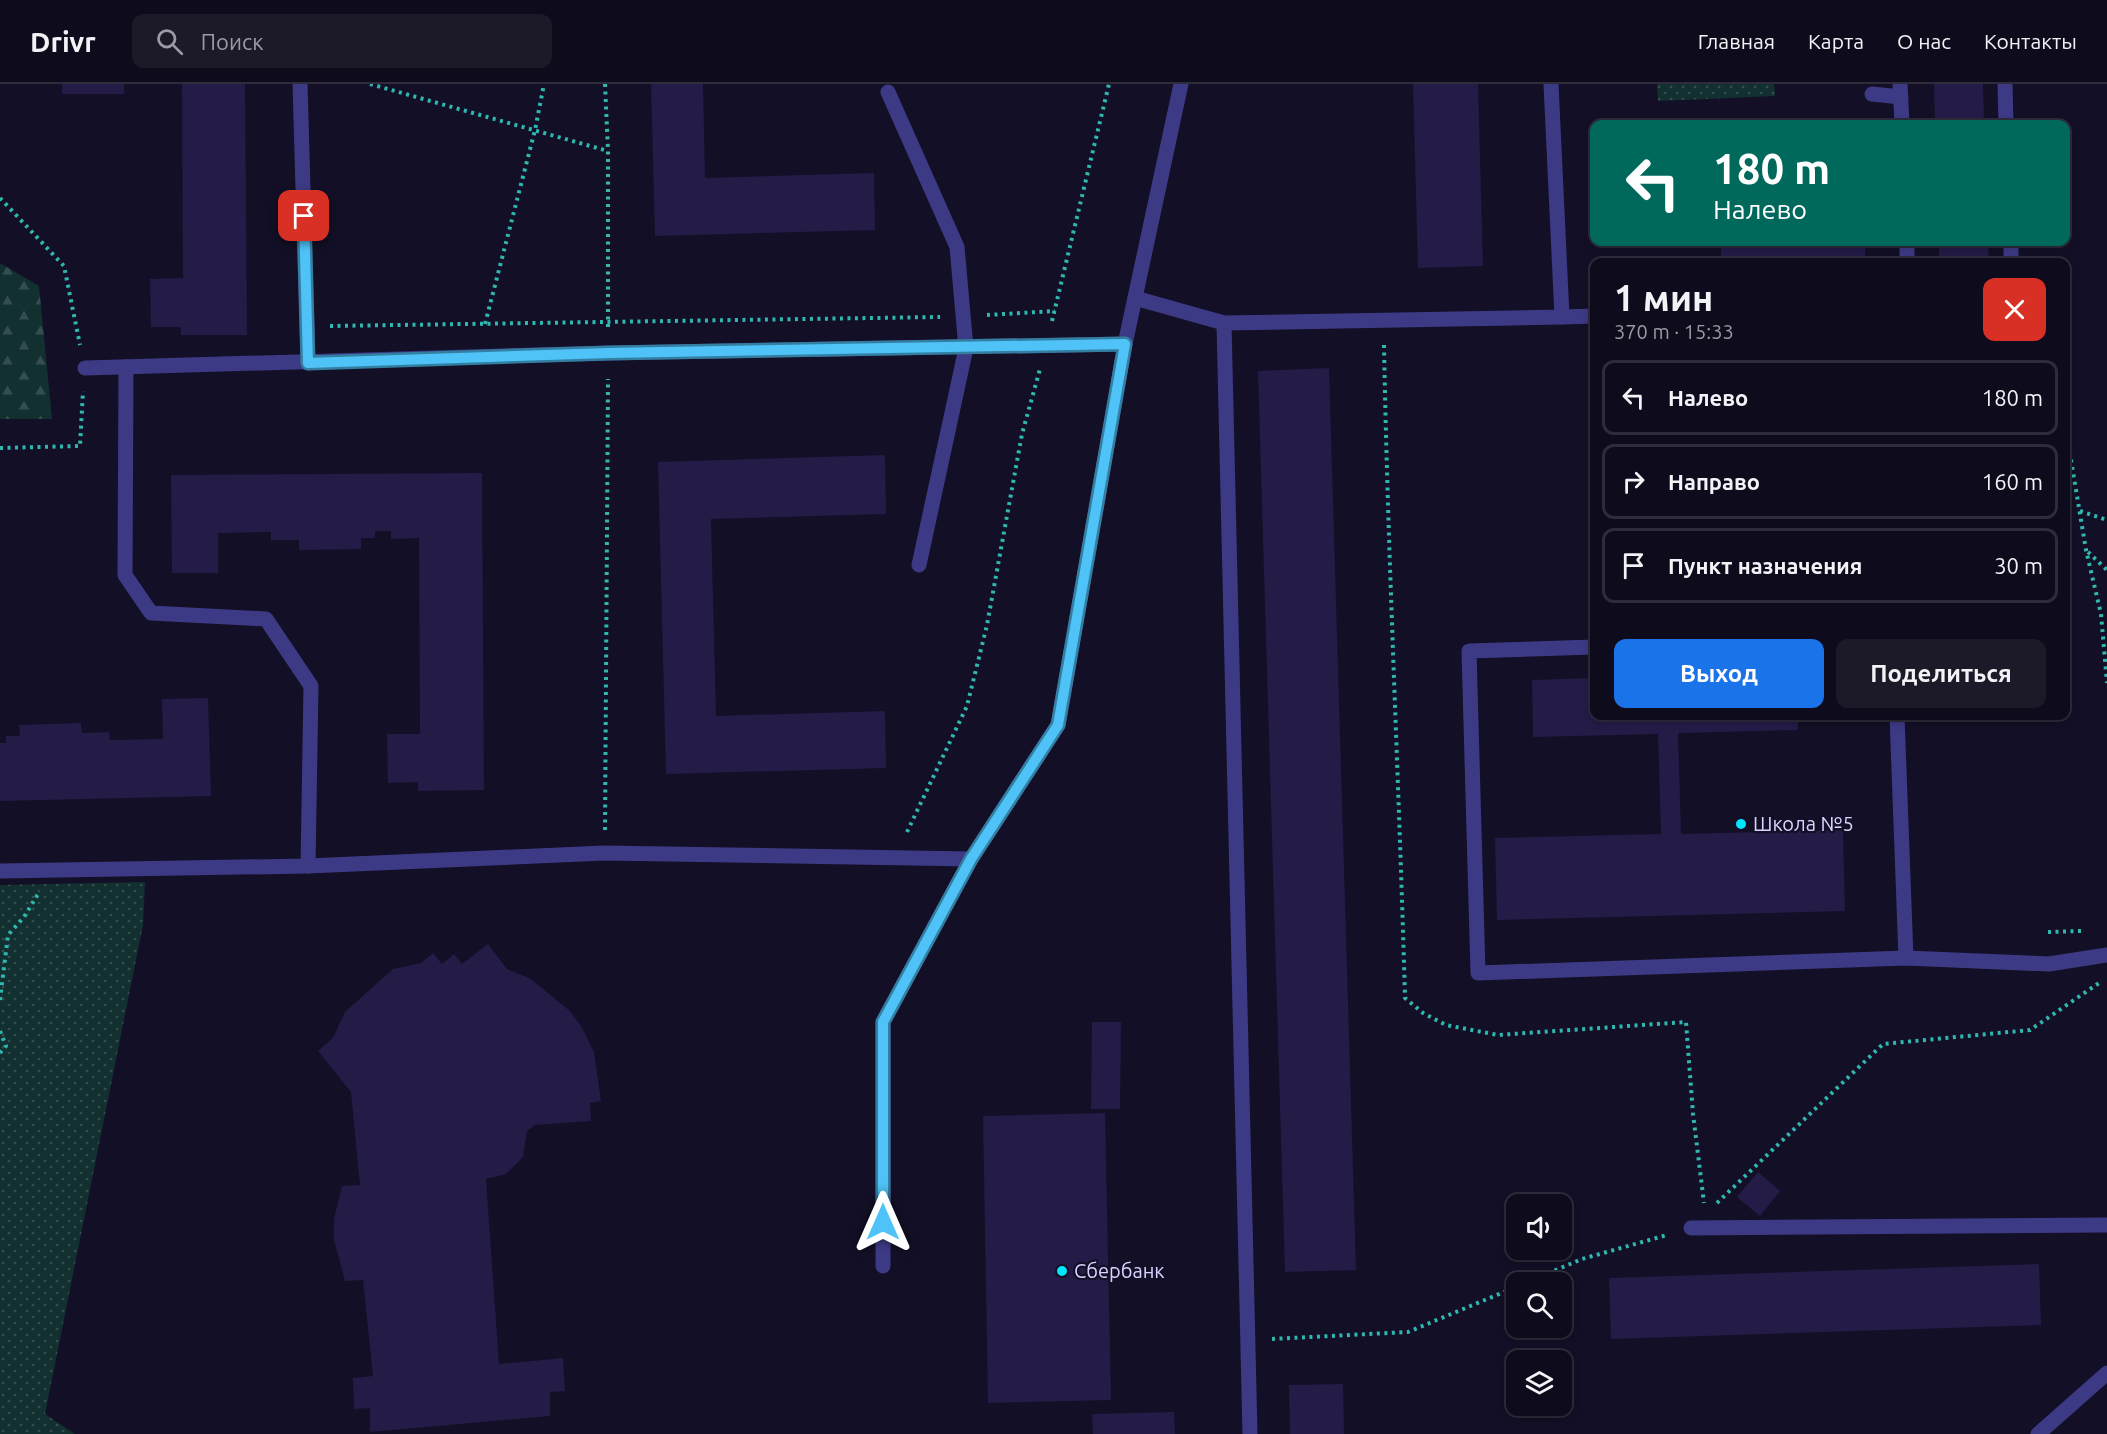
<!DOCTYPE html>
<html lang="ru">
<meta charset="utf-8">
<style>
:root{--surface:#0e0b1c;--page:#1c1929;--text:#f1f3f6;--muted:#9b9ba3;--line:#2e2b3b;--accent:#1a73e8}
body{margin:0;font-family:Ubuntu,sans-serif;background:var(--page);color:var(--text);height:100vh;display:flex;flex-direction:column;font-size:22px;white-space:nowrap}
*{box-sizing:border-box;margin:0}
p{font-size:20px;color:var(--muted)}
.icon{flex:none;width:33px;height:33px;fill:none;stroke:currentColor;stroke-width:2;stroke-linecap:round;stroke-linejoin:round}
.map{position:relative;flex:1;overflow:hidden}
.panel{position:absolute;left:1590px;top:174px;width:480px;height:462px;display:flex;flex-direction:column;background:var(--surface);border-radius:12px;box-shadow:0 3px 9px #0003,0 0 0 2px var(--line)}
.panel>*{flex:none}
.banner{position:absolute;left:1590px;top:36px;width:480px;height:126px;border-radius:12px;box-shadow:0 3px 9px #0003,0 0 0 2px var(--line);background:#00695c;color:#fff;overflow:hidden}
.controls{position:absolute;left:1506px;top:1110px;display:grid;gap:12px}
.controls a{display:grid;place-items:center;width:66px;height:66px;border-radius:12px;background:var(--surface);box-shadow:0 3px 9px #0003,0 0 0 2px var(--line);font-size:30px}
.pin{position:absolute;display:grid;place-items:center;width:51px;height:51px;color:#fff;margin:-26px;border-radius:12px;box-shadow:0 3px 9px #0006}
.me{position:absolute;width:66px;margin:-33px;rotate:0deg;stroke-linejoin:round;filter:drop-shadow(0 0 4px #0008)}
.turn{display:flex;align-items:center;gap:21px;height:126px;padding:0 24px;font-size:27px}
.turn .icon{width:78px;height:78px;stroke-width:2.5}
.turn b{display:block;font-size:42px;line-height:51px}
.round{display:grid;place-items:center;flex:none;width:63px;height:63px;border-radius:12px;background:var(--page)}
.overview{display:flex;align-items:center;justify-content:space-between;height:102px;padding:0 24px}
h1{font-size:36px;font-weight:700;line-height:45px}
.button{display:flex;gap:12px;margin-top:auto;padding:12px 24px}
.button a{flex:1;height:69px;border-radius:12px;background:var(--accent);color:#fff;font-size:24px;font-weight:700;line-height:69px;text-align:center}
.button a+a{background:var(--page);color:var(--text)}
ul{padding:0;list-style:none}
li{display:flex;align-items:center;gap:18px;height:75px;margin:0 12px 9px;padding:0 12px;border:3px solid var(--line);border-radius:12px}
li div{flex:1}
li b{display:block;font-size:22px}
li em{font-style:normal}
header{display:flex;align-items:center;gap:36px;box-sizing:border-box;height:84px;padding:0 30px;background:var(--surface);border-bottom:2px solid var(--line)}
header strong{font-size:28px}
nav{display:flex;gap:33px;margin-inline-start:auto;font-size:21px}
.search{width:420px;height:54px;background:var(--page);display:flex;align-items:center;gap:15px;box-sizing:border-box;padding:0 21px;border-radius:12px;color:var(--muted);font-size:22px}
.map>svg:first-child{display:block}
.forest{fill:url(#forest-firs)}
.park{fill:url(#park-dots)}
.building{fill:#241b47}
.lines{fill:none;stroke-linecap:round;stroke-linejoin:round}
.path{stroke:#2fb8b0;stroke-width:4;stroke-dasharray:3 4.5;stroke-linecap:butt}
.service{stroke:#3d3a85;stroke-width:15}
.minor{stroke:#3d3a85;stroke-width:15}
.route-casing{stroke:#337fa1;stroke-width:15}
.route{stroke:#4fc3f7;stroke-width:10}
.poi-dot{fill:#00e5ff;stroke:#130f26;stroke-width:2}
.labels{text-anchor:middle;stroke-width:4.5;stroke-linejoin:round;paint-order:stroke}
.poi-label{font-size:20px;fill:#d9d4ff;stroke:#130f26;text-anchor:start}
</style>
<header>
<strong>Drivr</strong>
<div class="search"><svg class="icon" aria-label="search" viewBox="0 0 24 24"><circle cx="10" cy="10" r="6"/><path d="M15 15l6 6"/></svg>Поиск</div>
<nav><a>Главная</a><a>Карта</a><a>О нас</a><a>Контакты</a></nav>
</header>
<div class="map">
<svg width="2107" height="1350" viewBox="0 0 2107 1350">
<defs>
<pattern id="forest-firs" width="22" height="20" patternUnits="userSpaceOnUse" patternTransform="scale(1.5)"><rect width="22" height="20" fill="#12302f"/><path d="M5 1l3.5 6h-7zM16 11l3.5 6h-7z" fill="#344d4e"/></pattern>
<pattern id="park-dots" width="8" height="8" patternUnits="userSpaceOnUse" patternTransform="scale(1.5)"><rect width="8" height="8" fill="#12302f"/><path d="M2 2h.1M6 6h.1" fill="none" stroke="#344d4e" stroke-width="1.8" stroke-linecap="round"/></pattern>
</defs>
<rect width="100%" height="100%" fill="#130f26"/>
<polygon class="forest" points="0,179 39,202 52,335 0,335"/>
<g class="park">
<polygon points="1657,0 1774,0 1775,12 1658,17"/>
<polygon points="145,798 143,841 45,1330 75,1350 0,1350 0,801"/>
</g>
<g class="building">
<rect x="62" y="0" width="62" height="10"/>
<polygon points="182,0 245,0 247,251 181,251 181,243 151,243 150,195 183,194"/>
<polygon points="651,0 703,0 705,94 874,89 875,146 655,152"/>
<polygon points="1413,0 1478,0 1483,182 1418,184"/>
<polygon points="1934,0 1983,0 1984,40 1935,40"/>
<rect x="1721" y="158" width="144" height="20"/>
<polygon points="1939,158 1988,158 1989,178 1939,178"/>
<polygon points="1329,284 1356,1186 1285,1188 1258,287"/>
<polygon points="885,371 886,430 711,435 716,632 885,627 886,684 666,690 658,378"/>
<polygon points="482,389 484,706 418,707 418,698 388,699 387,650 420,650 419,454 391,455 391,447 375,447 375,454 361,454 361,465 299,466 299,456 271,456 271,448 218,449 218,489 172,489 171,391"/>
<polygon points="1594,594 1594,632 1798,632 1798,646 1678,649 1681,750 1843,746 1845,827 1497,836 1495,754 1661,750 1658,650 1533,653 1532,596"/>
<polygon points="208,614 211,712 0,717 0,659 6,659 6,652 20,652 19,641 81,639 82,649 109,648 110,656 163,655 162,615"/>
<polygon points="488,860 507,885 531,895 570,927 581,942 594,968 601,1017 590,1019 591,1037 535,1041 527,1047 523,1073 506,1090 486,1095 499,1280 563,1274 565,1307 550,1308 550,1332 370,1348 370,1324 354,1325 353,1294 373,1292 363,1196 345,1197 334,1156 334,1135 342,1102 360,1101 351,1008 318,967 333,954 345,928 393,885 421,879 433,869 442,880 454,870 462,880"/>
<polygon points="1092,938 1121,938 1120,1025 1091,1025"/>
<polygon points="1105,1029 1111,1316 988,1319 983,1032"/>
<polygon points="1758,1088 1780,1107 1760,1132 1737,1113"/>
<polygon points="2039,1180 2041,1241 1611,1255 1609,1194"/>
<polygon points="1343,1300 1344,1350 1290,1350 1289,1301"/>
<polygon points="1174,1328 1175,1350 1093,1350 1092,1330"/>
</g>
<g class="lines">
<g class="path">
<polyline points="370,0 608,67"/>
<polyline points="605,0 608,67 608,245"/>
<polyline points="0,114 64,182 80,261"/>
<polyline points="987,231 1055,227"/>
<polyline points="1052,237 1109,0"/>
<polyline points="485,240 535,46 544,0"/>
<polyline points="330,242 940,233"/>
<path d="M1384 261C1388 479 1399 697 1405 914L1423 929 1446 941 1498 951 1686 938 1693 1030 1704 1119"/>
<polyline points="2066,346 2086,466 2101,530 2107,599"/>
<polyline points="0,364 80,362 83,307"/>
<polyline points="2080,427 2107,436"/>
<polyline points="2088,468 2107,486"/>
<polyline points="605,746 608,295"/>
<polyline points="907,748 967,622 987,541 1022,350 1040,285"/>
<polyline points="2048,848 2082,847"/>
<polyline points="0,916 8,851 24,833 38,810"/>
<polyline points="0,947 6,962 0,969"/>
<polyline points="1717,1119 1883,960 2030,946 2099,899"/>
<polyline points="1527,1198 1582,1175 1667,1151"/>
<polyline points="1272,1255 1408,1248 1516,1203"/>
</g>
<g class="service">
<polyline points="300,0 308,279"/>
<polyline points="1900,0 1902,40"/>
<polyline points="2005,0 2006,40"/>
<polyline points="888,8 957,163 966,264 919,481"/>
<polyline points="1872,10 1901,13"/>
<polyline points="1907,158 1907,178"/>
<polyline points="2011,158 2011,178"/>
<polyline points="1135,214 1224,239 1562,233 1551,0"/>
<polyline points="1562,233 1594,232"/>
<polyline points="1224,239 1250,1350"/>
<polyline points="126,283 125,491 151,529 266,535 311,602 308,782"/>
<polyline points="85,284 608,269 1125,260"/>
<polyline points="1594,563 1469,567 1478,889 1906,874 2049,880 2107,871"/>
<polyline points="1897,632 1906,874"/>
<polyline points="0,787 308,782 604,769 971,775"/>
<polyline points="1691,1144 2107,1141"/>
<polyline points="2038,1350 2107,1289"/>
</g>
<polyline class="minor" points="883,1182 883,938 971,775 1058,641 1125,260 1181,0"/>
</g>
<g class="lines">
<g class="route-casing">
<polyline id="route" points="304,132 308,279 609,269 1125,260 1058,641 971,775 883,938 883,1138"/>
</g>
<use href="#route" class="route"/>
</g>
<g class="poi-dot">
<circle cx="1741" cy="740" r="6"/>
<circle cx="1062" cy="1187" r="6"/>
</g>
<g class="labels">
<g class="poi-label">
<text x="1753" y="747">Школа №5</text>
<text x="1074" y="1194">Сбербанк</text>
</g>
</g>
</svg>
<div class="controls">
<a><svg class="icon" aria-label="sound" viewBox="0 0 24 24"><path d="M4 9h4l5-4v14l-5-4H4zM17 9q2 3 0 6"/></svg></a>
<a><svg class="icon" aria-label="search" viewBox="0 0 24 24"><circle cx="10" cy="10" r="6"/><path d="M15 15l6 6"/></svg></a>
<a><svg class="icon" aria-label="layers" viewBox="0 0 24 24"><path d="M12 4l9 5-9 5-9-5zM3 14l9 5 9-5"/></svg></a>
</div>
<div class="pin" style="left:304px;top:132px;background:#d93025"><svg class="icon" aria-label="arrive" viewBox="0 0 24 24"><path d="M6 21V4h12l-3 4 3 4H6"/></svg></div>
<svg class="me" style="left:883px;top:1138px" viewBox="-20 -20 40 40"><path d="M0-17L14 15 0 8-14 15z" fill="#4fc3f7" stroke="#fff" stroke-width="4"/></svg>
<div class="banner">
<div class="turn"><svg class="icon" aria-label="left" viewBox="0 0 24 24"><path d="M17 20v-9H6M10 6l-5 5 5 5"/></svg><div><b>180 m</b>Налево</div></div>
</div>
<section class="panel">
<div class="overview"><div><h1>1 мин</h1><p>370 m · 15:33</p></div><a class="round" style="background:#d93025;color:#fff"><svg class="icon" aria-label="close" viewBox="0 0 24 24"><path d="M6 6l12 12M18 6L6 18"/></svg></a></div>
<ul>
<li><svg class="icon" aria-label="left" viewBox="0 0 24 24"><path d="M17 20v-9H6M10 6l-5 5 5 5"/></svg><div><b>Налево</b></div><em>180 m</em></li>
<li><svg class="icon" aria-label="right" viewBox="0 0 24 24"><path d="M7 20v-9h11M14 6l5 5-5 5"/></svg><div><b>Направо</b></div><em>160 m</em></li>
<li><svg class="icon" aria-label="arrive" viewBox="0 0 24 24"><path d="M6 21V4h12l-3 4 3 4H6"/></svg><div><b>Пункт назначения</b></div><em>30 m</em></li>
</ul>
<div class="button"><a>Выход</a><a>Поделиться</a></div>
</section>
</div>
